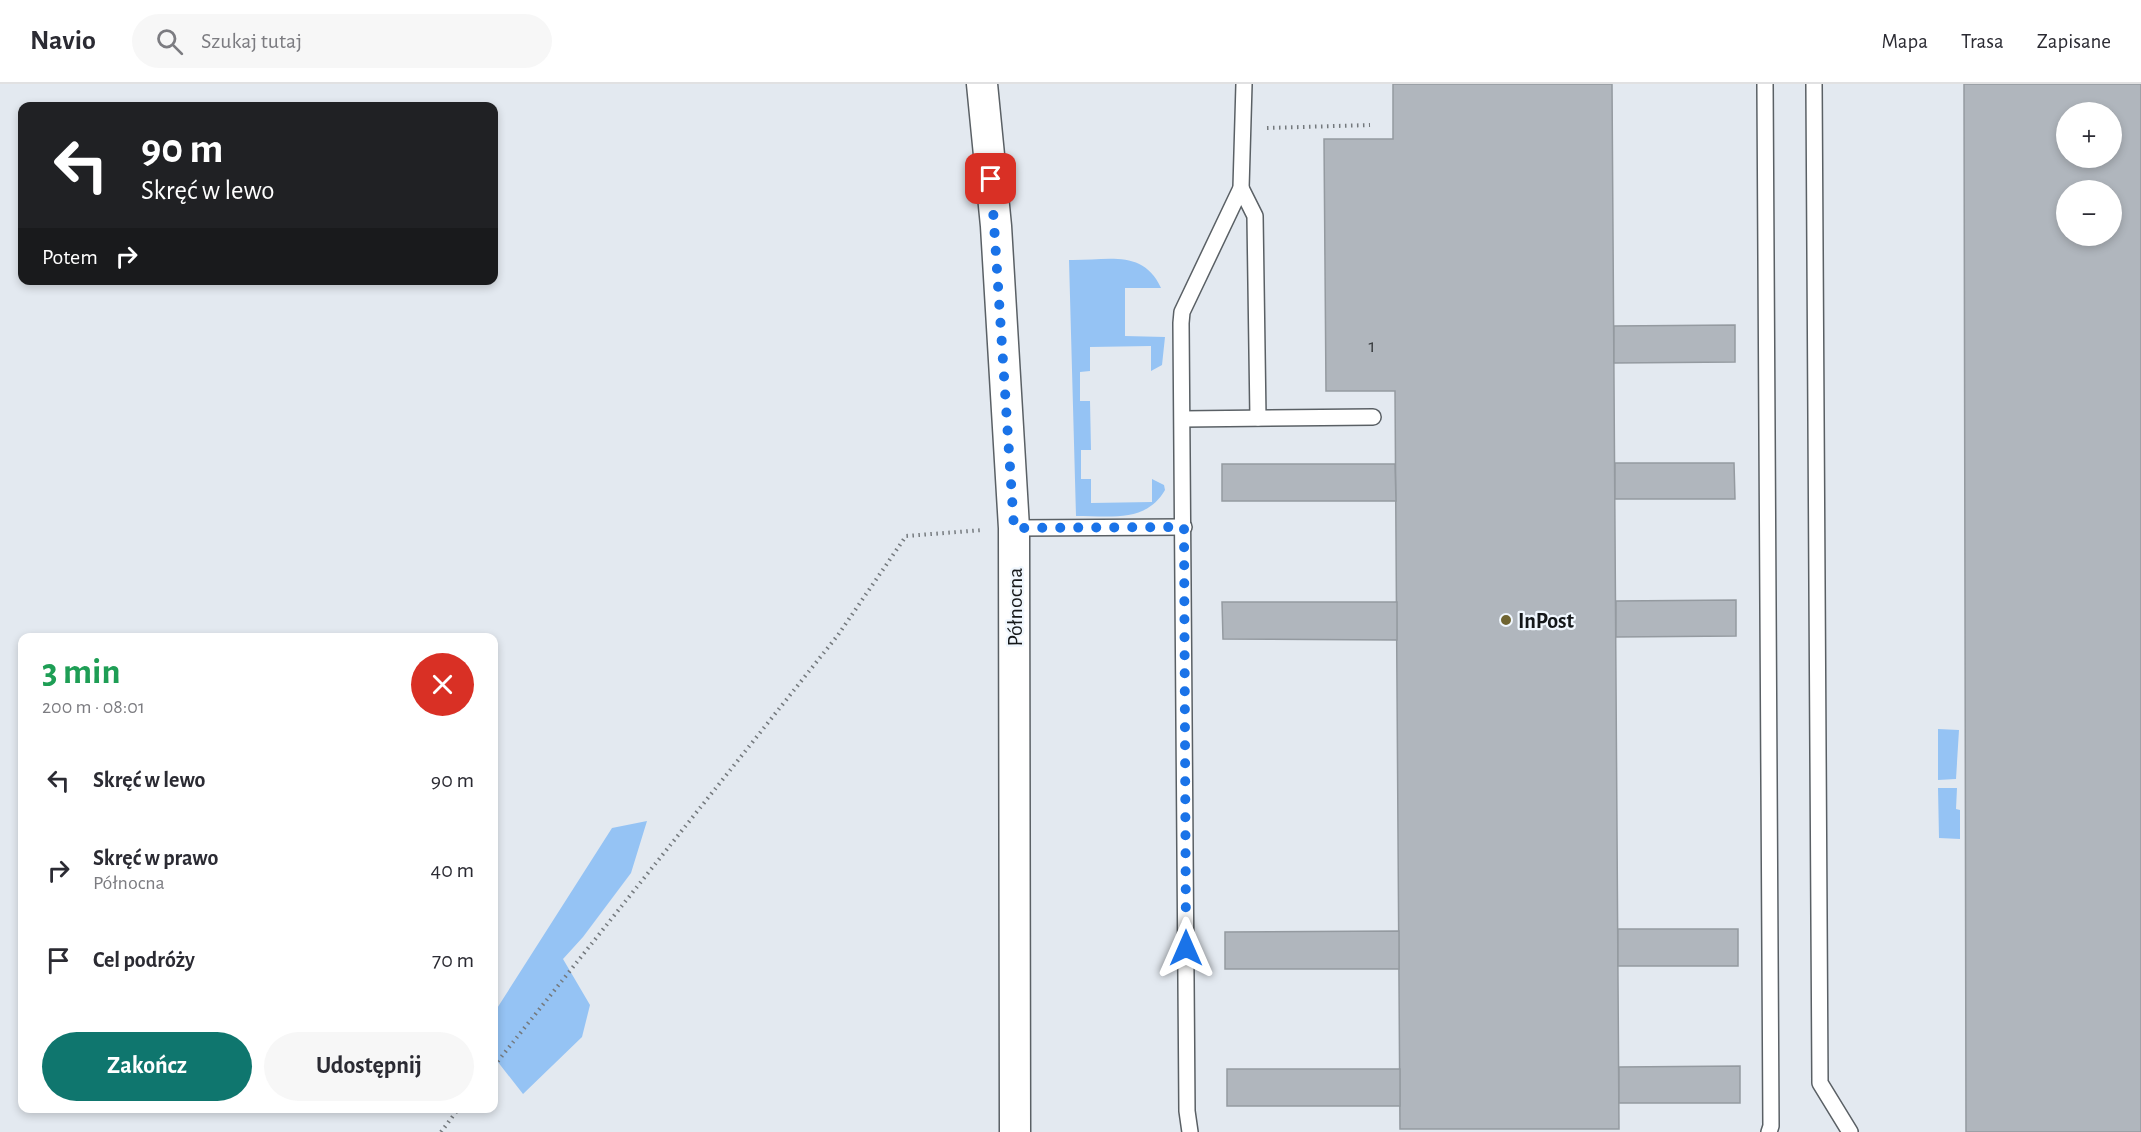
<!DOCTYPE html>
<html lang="pl">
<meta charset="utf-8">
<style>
:root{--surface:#fff;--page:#f7f7f7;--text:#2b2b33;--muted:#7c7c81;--line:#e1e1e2;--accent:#0f766e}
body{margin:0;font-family:"Alegreya Sans",sans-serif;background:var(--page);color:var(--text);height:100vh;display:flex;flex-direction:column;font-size:22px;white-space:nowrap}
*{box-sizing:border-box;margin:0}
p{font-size:20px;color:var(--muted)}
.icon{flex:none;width:33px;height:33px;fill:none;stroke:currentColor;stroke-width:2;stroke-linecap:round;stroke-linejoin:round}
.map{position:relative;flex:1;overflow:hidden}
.panel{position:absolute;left:18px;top:549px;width:480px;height:480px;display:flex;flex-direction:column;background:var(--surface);border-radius:12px;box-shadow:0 3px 9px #0003}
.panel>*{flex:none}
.top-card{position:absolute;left:18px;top:18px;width:480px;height:183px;border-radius:12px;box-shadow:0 3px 9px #0003;background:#202124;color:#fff;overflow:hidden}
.fabs{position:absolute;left:2056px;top:18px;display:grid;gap:12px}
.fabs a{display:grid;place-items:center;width:66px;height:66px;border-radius:50%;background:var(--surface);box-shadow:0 3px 9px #0003;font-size:30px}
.pin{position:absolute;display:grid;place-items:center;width:51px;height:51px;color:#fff;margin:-26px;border-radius:12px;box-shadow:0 3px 9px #0006}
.me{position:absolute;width:66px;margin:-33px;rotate:0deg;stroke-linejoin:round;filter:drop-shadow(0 0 4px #0008)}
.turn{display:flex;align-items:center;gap:21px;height:126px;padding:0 24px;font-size:27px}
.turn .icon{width:78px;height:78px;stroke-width:2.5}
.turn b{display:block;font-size:42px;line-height:51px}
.then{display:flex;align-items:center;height:57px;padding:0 24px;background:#0003;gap:12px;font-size:22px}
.round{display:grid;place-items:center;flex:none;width:63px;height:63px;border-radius:32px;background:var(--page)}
.overview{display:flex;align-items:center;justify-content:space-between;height:102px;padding:0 24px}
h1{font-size:36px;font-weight:700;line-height:45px;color:#1e9e55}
.cta{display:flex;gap:12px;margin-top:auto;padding:12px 24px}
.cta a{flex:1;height:69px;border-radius:36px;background:var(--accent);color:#fff;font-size:24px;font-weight:700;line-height:69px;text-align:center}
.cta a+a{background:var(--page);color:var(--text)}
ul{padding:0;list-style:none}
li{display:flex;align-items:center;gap:18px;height:90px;padding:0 24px}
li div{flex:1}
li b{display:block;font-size:22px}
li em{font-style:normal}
header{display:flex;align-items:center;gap:36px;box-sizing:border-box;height:84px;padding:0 30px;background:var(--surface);border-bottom:2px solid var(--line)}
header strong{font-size:28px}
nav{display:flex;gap:33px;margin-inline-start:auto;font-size:21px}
.search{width:420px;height:54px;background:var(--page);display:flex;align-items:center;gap:15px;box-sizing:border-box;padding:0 21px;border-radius:33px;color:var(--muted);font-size:22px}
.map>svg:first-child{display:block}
.green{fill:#95c3f4}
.building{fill:#b0b6bd;stroke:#949aa0;stroke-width:1.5;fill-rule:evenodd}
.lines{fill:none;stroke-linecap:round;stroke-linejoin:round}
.service-casing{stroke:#5a6065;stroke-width:18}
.minor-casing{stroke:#5a6065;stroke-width:33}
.path{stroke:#74797d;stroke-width:4;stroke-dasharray:1.5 4.5;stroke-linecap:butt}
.service{stroke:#fff;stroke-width:15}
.minor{stroke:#fff;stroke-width:30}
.route{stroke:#1a73e8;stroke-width:10;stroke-dasharray:0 18}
.poi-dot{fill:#6f6431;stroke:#f0f7fe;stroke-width:2}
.labels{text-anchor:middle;stroke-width:4.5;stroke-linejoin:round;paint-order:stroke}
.number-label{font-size:20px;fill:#3b3f42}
.street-label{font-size:22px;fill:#141719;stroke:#f0f7fe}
.poi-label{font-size:22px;font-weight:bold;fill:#141719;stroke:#f0f7fe;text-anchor:start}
</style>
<header>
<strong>Navio</strong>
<div class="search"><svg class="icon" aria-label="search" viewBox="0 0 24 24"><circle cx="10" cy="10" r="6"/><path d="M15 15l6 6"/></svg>Szukaj tutaj</div>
<nav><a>Mapa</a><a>Trasa</a><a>Zapisane</a></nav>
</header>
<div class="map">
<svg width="2141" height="1048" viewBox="0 0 2141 1048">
<rect width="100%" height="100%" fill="#e3e9f0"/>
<g class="green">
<path d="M1069 176C1106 177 1143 164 1161 204H1125V252L1165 253 1162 281 1151 287V262L1090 263V287L1080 288V317H1090L1091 366H1081V395H1091V419L1152 418V395L1164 401 1165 406C1146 439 1110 432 1076 432Z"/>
<polygon points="1938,645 1959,646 1956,695 1938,696"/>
<polygon points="1938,704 1957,704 1956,725 1960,726 1960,755 1939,754"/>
<polygon points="647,737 631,789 583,853 563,875 590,921 582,953 523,1010 494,973 494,929 612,744"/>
</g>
<g class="building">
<polygon points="1393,0 1612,0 1619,1045 1400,1045 1395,307 1326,307 1324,55 1393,55"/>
<path d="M1964 0H2141V1048H1966ZM2067 28H2112V74H2067ZM2067 106H2112V152H2067Z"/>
<polygon points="1735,241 1735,278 1614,279 1614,242"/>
<polygon points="1615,379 1734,379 1735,415 1615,415"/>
<polygon points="1222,380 1395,380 1396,417 1222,417"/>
<polygon points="1736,516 1736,552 1616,553 1616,517"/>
<polygon points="1222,518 1397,518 1397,556 1223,555"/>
<rect x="1618" y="845" width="120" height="37"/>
<polygon points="1399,847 1399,885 1225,885 1225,848"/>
<polygon points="1740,982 1740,1019 1619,1019 1619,983"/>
<rect x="1227" y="985" width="173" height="37"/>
</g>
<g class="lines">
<g class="service-casing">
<g id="service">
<polyline points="1765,0 1771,1042 1769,1048"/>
<polyline points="1814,0 1820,999 1850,1048"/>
<polyline points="1241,104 1255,132 1258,334"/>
<polyline points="1183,335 1373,333"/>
<polyline points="1014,444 1184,443"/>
<polyline points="1190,1048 1187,1027 1181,239 1182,228 1241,104 1244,0"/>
</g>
</g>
<g class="minor-casing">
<polyline id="minor" points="982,0 996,142 1014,444 1015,1048"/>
</g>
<g class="path">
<polyline points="1267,44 1370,41"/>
<polyline points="494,982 838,551 906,452 983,446"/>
<polyline points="441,1048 459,1024"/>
</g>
<use href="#service" class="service"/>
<use href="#minor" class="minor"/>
</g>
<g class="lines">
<polyline class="route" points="991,95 1014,444 1184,443 1186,864"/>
</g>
<circle class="poi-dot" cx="1506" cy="536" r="6"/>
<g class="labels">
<g class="number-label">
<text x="1372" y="268">1</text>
</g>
<g class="street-label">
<text transform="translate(1014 523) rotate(-90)" y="8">Północna</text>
</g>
<g class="poi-label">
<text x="1518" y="544">InPost</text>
</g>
</g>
</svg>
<div class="fabs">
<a>+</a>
<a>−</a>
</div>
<div class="pin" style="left:991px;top:95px;background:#d93025"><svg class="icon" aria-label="arrive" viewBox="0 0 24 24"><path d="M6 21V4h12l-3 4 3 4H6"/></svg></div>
<svg class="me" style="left:1186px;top:864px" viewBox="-20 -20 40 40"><path d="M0-17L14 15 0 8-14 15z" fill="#1a73e8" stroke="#fff" stroke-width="4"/></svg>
<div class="top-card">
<div class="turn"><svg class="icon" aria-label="left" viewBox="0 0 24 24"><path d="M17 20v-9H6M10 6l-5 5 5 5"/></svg><div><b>90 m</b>Skręć w lewo</div></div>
<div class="then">Potem<svg class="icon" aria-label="right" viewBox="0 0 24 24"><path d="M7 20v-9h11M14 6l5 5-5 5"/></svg></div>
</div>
<section class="panel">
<div class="overview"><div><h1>3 min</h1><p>200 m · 08:01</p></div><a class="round" style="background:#d93025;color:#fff"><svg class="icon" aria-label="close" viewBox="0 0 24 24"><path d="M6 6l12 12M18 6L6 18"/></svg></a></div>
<ul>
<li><svg class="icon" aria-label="left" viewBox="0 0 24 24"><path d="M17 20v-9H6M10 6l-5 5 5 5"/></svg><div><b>Skręć w lewo</b></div><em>90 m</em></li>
<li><svg class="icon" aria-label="right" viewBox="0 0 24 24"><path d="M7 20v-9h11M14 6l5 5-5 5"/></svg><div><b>Skręć w prawo</b><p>Północna</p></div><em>40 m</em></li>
<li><svg class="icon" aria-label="arrive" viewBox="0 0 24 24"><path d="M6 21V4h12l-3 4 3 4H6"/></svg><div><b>Cel podróży</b></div><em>70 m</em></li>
</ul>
<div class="cta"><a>Zakończ</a><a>Udostępnij</a></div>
</section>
</div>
